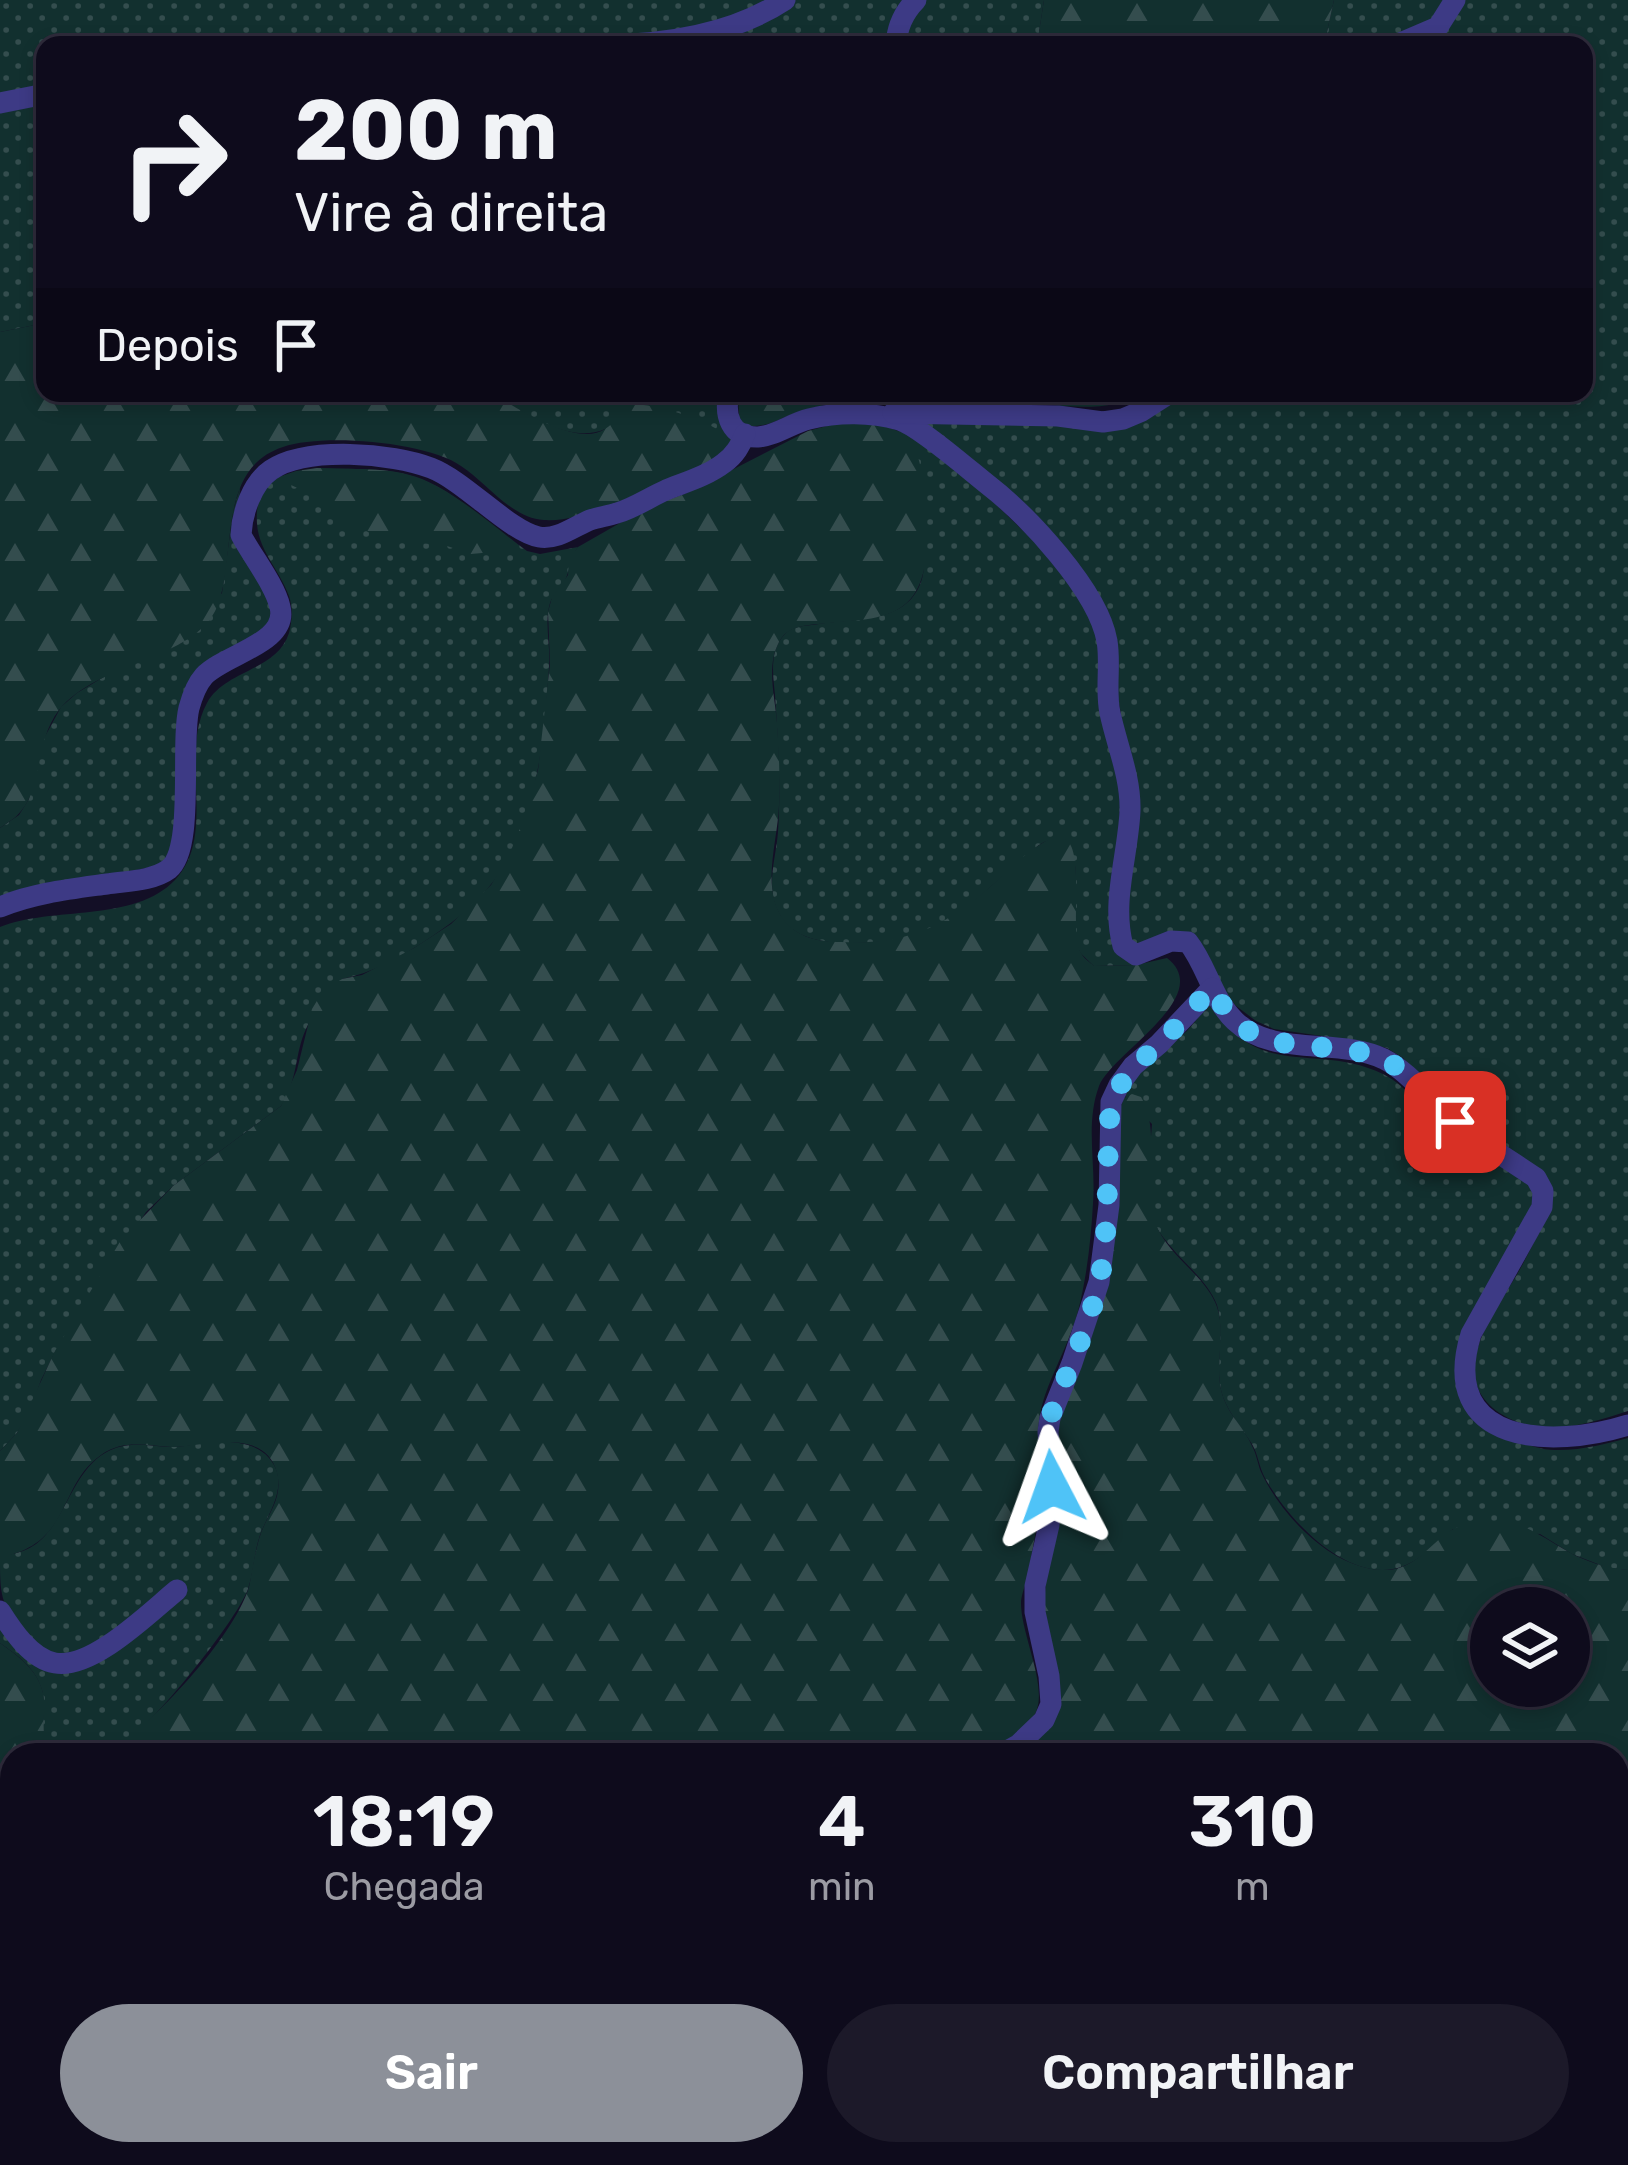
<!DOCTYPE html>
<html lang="pt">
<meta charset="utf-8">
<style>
:root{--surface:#0e0b1c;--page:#1c1929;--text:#f1f3f6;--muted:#9b9ba3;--line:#2e2b3b;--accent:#8c9099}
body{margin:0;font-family:Rubik,sans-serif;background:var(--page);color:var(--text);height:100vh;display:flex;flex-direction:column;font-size:45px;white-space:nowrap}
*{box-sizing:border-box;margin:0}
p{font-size:39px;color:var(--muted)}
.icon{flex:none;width:66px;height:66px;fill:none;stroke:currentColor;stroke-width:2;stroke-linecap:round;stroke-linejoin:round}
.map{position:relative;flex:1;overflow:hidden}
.drawer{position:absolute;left:0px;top:1743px;width:1629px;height:423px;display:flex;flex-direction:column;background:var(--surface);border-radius:36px 36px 0 0;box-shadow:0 6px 18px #0003,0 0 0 3px var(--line)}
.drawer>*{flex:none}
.guide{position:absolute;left:36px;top:36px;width:1557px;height:366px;border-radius:24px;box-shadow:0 6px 18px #0003,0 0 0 3px var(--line);background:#0e0b1c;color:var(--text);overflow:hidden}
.buttons{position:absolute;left:1470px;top:1587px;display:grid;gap:24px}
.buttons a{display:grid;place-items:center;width:120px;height:120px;border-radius:50%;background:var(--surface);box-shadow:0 6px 18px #0003,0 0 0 3px var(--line);font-size:60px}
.pin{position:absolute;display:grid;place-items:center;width:102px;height:102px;color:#fff;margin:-51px;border-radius:24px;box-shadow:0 6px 18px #0006}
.me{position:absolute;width:132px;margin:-66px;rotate:356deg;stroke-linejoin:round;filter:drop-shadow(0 0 9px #0008)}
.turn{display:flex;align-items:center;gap:42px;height:252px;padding:0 60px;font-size:54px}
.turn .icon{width:156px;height:156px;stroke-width:2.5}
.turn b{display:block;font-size:84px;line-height:102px}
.then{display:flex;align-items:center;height:114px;padding:0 60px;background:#0003;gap:24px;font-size:45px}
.eta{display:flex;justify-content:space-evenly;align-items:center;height:204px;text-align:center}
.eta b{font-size:72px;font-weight:600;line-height:84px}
.primary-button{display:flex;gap:24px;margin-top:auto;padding:24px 60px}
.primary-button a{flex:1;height:138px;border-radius:72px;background:var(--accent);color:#fff;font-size:48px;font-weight:600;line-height:138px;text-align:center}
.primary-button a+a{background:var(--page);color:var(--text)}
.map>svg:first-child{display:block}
.grass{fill:url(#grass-dots)}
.forest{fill:url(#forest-firs);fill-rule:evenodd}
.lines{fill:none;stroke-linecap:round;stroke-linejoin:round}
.minor{stroke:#3d3a85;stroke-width:21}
.route{stroke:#4fc3f7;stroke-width:21;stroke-dasharray:0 37.8}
</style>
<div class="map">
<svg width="1628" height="2165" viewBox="0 0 1628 2165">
<defs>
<pattern id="grass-dots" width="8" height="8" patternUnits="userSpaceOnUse" patternTransform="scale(3)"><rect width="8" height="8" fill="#12302f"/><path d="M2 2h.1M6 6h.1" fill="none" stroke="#344d4e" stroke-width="1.8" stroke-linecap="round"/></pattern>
<pattern id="forest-firs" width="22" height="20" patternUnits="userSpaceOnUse" patternTransform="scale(3)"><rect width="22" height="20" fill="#12302f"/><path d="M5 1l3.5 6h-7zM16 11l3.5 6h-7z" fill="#344d4e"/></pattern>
</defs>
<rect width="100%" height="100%" fill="#130f26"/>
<g class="grass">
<polygon points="0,0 1044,0 1037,45 45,45 45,323 0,332"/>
<polygon points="1334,0 1445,0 1435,18 1425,25 1375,45 1324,45"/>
<path d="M1462 0H1628V1411C1588 1424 1542 1439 1503 1415 1442 1378 1494 1314 1519 1271 1531 1249 1542 1227 1550 1204L1513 1151 1441 1097 1403 1058 1387 1048 1363 1042 1274 1029 1256 1021 1235 1005 1222 988 1197 942 1137 946 1131 940 1128 929 1121 714 1100 603 918 419 1146 418 1185 393H1584V45H1415Z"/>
<path d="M491 393H738L736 440 605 429C568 445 522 411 491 393Z"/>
<path d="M952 393H1142C1104 418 1041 402 997 399 977 398 958 399 938 399Z"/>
<path d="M898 430 920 441 988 497 1041 548 1080 596 1098 638 1121 798 1116 860 1136 965 1094 966C1093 965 1081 954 1080 952 1064 921 1089 872 1065 839 1059 839 1053 839 1047 841 1039 843 1031 852 1025 857 998 878 962 917 931 930 907 940 877 943 850 943 824 943 792 939 779 913 765 887 776 859 778 832 781 787 778 740 775 695 773 675 769 650 785 634 794 625 806 626 819 624 855 618 906 624 921 582 933 550 906 466 898 430Z"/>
<path d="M317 468C342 469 369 468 395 472 445 480 487 522 527 551L540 554 578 547C570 558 571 568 565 580 560 589 553 594 550 603 544 623 551 647 549 668 544 740 537 829 488 888 471 909 448 926 425 941 399 958 372 973 342 979 330 995 313 1012 306 1029 294 1055 299 1077 281 1106L173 1186 146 1212 55 1352 41 1380 31 1408 17 1433 0 1451V927C52 906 134 923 175 880 218 835 178 757 207 703 225 670 277 671 289 633 292 622 293 607 289 596 278 566 254 548 257 512 258 500 262 488 273 481 284 473 303 472 317 468Z"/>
<polygon points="240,487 238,532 271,598 270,626 200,671 174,853 156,866 16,894 0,900 0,828 19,815 29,799 42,742 61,707 77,693 112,672 181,643 222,593 233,512"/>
<path d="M1210 1004C1261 1083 1315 1041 1383 1074 1407 1086 1424 1112 1445 1129 1475 1153 1510 1164 1537 1192L1458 1379C1476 1397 1501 1427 1522 1441 1550 1459 1598 1446 1628 1438V1570L1608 1568 1572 1554 1540 1534 1453 1529C1434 1544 1419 1564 1393 1569 1342 1578 1287 1518 1265 1478 1259 1467 1258 1454 1252 1444 1242 1428 1230 1415 1223 1397 1213 1368 1226 1335 1217 1305 1210 1286 1191 1269 1177 1254 1168 1243 1156 1231 1152 1216 1145 1188 1150 1153 1152 1124L1122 1093 1142 1069 1187 1031Z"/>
<path d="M209 1441C229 1442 255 1441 269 1458 291 1483 269 1511 260 1535 254 1552 254 1571 248 1589 237 1621 136 1748 106 1755 95 1758 71 1757 60 1755 33 1749 48 1709 42 1690 36 1668 17 1655 0 1643V1620C11 1634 24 1653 40 1662 83 1687 149 1619 181 1594L177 1586C149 1607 89 1664 54 1657 40 1654 33 1644 24 1634 0 1604 0 1594 0 1555 65 1555 61 1479 105 1453 127 1440 147 1446 171 1447 183 1447 196 1444 209 1441Z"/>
<polygon points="1628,2059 1628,2165 1393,2165 1397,2154 1617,2154 1617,2062"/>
</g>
<g class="forest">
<polygon points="1044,0 1334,0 1324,45 1037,45"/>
<path d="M45 323V393H491C516 407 577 448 605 429 615 423 623 411 634 404 671 407 704 420 736 440 712 466 681 475 649 489 618 502 579 522 544 520 511 518 487 483 461 466 427 442 323 433 283 447 215 469 238 556 217 607 195 660 97 662 59 710 34 743 43 786 21 811 16 818 7 823 0 828V332Z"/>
<path d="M738 393H952C927 405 893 396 866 399 844 401 820 405 799 412 775 419 773 427 745 426L739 418Z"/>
<path d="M842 422C873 424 908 422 918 457 926 484 927 510 927 538 926 627 877 617 809 625 796 627 785 630 779 642 766 666 775 697 777 723 779 750 780 778 779 805 778 841 760 889 784 920 798 938 819 942 841 942 905 945 943 928 990 887 1003 876 1046 830 1064 838 1087 850 1068 931 1081 953 1084 959 1090 962 1094 966L1136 965 1167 958C1216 996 1112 1053 1099 1086 1085 1124 1096 1163 1093 1203 1091 1239 1087 1276 1078 1311 1071 1337 1058 1362 1048 1387 1029 1435 1044 1457 1040 1503 1037 1527 1032 1552 1028 1575 1026 1583 1022 1593 1021 1601 1020 1632 1046 1681 1037 1709 1030 1731 1004 1745 984 1755H109C154 1720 232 1641 249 1587 251 1578 252 1569 254 1560 256 1551 258 1541 261 1533 269 1512 283 1497 277 1473 265 1426 203 1447 172 1447 146 1446 124 1439 101 1455 57 1486 73 1541 3 1557L0 1555V1451L17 1433 55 1351 121 1240 173 1186 281 1106 297 1070 312 1009 323 991 342 979 362 975 414 948 451 924 491 885 510 853 525 816 538 770 550 664 548 612 552 597 568 575 569 559 578 547 648 507 687 493 808 431Z"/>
<path d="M317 468C351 470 389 466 422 479 454 492 481 518 509 539L502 548 493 552 471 554 444 545 383 540 365 530 346 524 333 511 319 507 306 492 276 478 296 471Z"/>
<path d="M1132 1094 1141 1097C1163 1135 1140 1182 1155 1222 1166 1254 1201 1272 1215 1302 1227 1329 1216 1356 1220 1384 1224 1413 1243 1424 1253 1448 1257 1456 1258 1466 1262 1474 1283 1518 1335 1572 1388 1570 1415 1568 1428 1547 1448 1532 1462 1523 1485 1520 1501 1521 1525 1523 1547 1540 1567 1551 1586 1562 1607 1568 1628 1570V2059L1617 2062V1755H1011L1046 1728 1043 1618 1058 1434 1061 1413 1087 1337 1115 1122 1124 1098ZM1491 1608H1569V1686H1491Z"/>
<path d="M0 1643C18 1656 38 1670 43 1693 48 1715 35 1740 57 1755H12V2154H1397L1393 2165H0Z"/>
</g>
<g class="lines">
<g class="minor">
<path d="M608 45C668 44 735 33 785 0"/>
<path d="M896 45C897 27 903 13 916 0"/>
<polyline points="1396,45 1438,27 1455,0"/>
<polyline points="0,103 45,94"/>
<path d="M729 393C724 415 730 438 758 437 775 436 792 423 809 419 838 412 871 412 899 420 919 426 968 469 987 484 1027 515 1098 590 1107 641 1111 665 1105 690 1110 713 1117 746 1131 777 1130 811 1128 856 1111 902 1123 946L1136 955 1171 941 1188 942C1207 966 1212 999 1235 1021 1273 1058 1339 1037 1384 1059 1411 1073 1430 1101 1453 1120 1478 1141 1508 1159 1536 1178L1543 1191 1542 1207 1471 1334C1437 1445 1552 1449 1628 1425"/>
<polyline points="893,413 1058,416 1103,422 1123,419 1142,411 1170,393"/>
<path d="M0 907C34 893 71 889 107 884 126 881 153 881 169 869 195 848 180 745 189 708 192 697 196 685 204 676 225 654 289 643 280 607 275 585 252 556 241 535 242 513 252 483 271 470 307 446 392 453 431 468 465 481 510 532 539 537 558 540 573 527 590 520 599 517 608 516 617 513 634 508 650 497 666 490 686 482 707 476 724 463 735 455 740 446 745 434"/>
<path d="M0 1611C12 1630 31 1659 55 1663 92 1670 150 1612 177 1590"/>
<polyline points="1000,1755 1018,1745 1044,1720 1051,1704 1049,1676 1035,1612 1035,1586 1049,1525 1052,1487 1048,1432 1050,1418 1072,1363 1099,1282 1109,1205 1111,1102 1119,1085 1133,1066 1159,1044 1212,988"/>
</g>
</g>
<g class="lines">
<path class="route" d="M1052 1487 1048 1432 1050 1418C1067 1371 1090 1326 1100 1278 1111 1219 1105 1161 1111 1102 1123 1076 1139 1063 1159 1044 1178 1026 1194 1006 1212 988 1219 998 1224 1010 1233 1019 1268 1055 1332 1041 1376 1056 1407 1067 1431 1100 1455 1122"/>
</g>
</svg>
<div class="buttons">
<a><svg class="icon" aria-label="layers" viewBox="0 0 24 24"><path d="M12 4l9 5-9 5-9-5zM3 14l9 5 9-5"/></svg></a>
</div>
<div class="pin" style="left:1455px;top:1122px;background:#d93025"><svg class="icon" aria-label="arrive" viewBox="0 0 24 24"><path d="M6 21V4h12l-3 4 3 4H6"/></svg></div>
<svg class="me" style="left:1052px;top:1487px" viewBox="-20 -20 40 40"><path d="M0-17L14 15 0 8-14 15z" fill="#4fc3f7" stroke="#fff" stroke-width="4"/></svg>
<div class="guide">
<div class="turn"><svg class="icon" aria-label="right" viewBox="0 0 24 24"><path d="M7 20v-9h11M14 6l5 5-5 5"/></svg><div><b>200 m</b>Vire à direita</div></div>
<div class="then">Depois<svg class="icon" aria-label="arrive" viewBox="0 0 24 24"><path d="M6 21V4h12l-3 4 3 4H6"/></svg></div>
</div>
<section class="drawer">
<div class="eta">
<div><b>18:19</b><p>Chegada</p></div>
<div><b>4</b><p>min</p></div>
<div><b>310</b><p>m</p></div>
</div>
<div class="primary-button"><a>Sair</a><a>Compartilhar</a></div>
</section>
</div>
